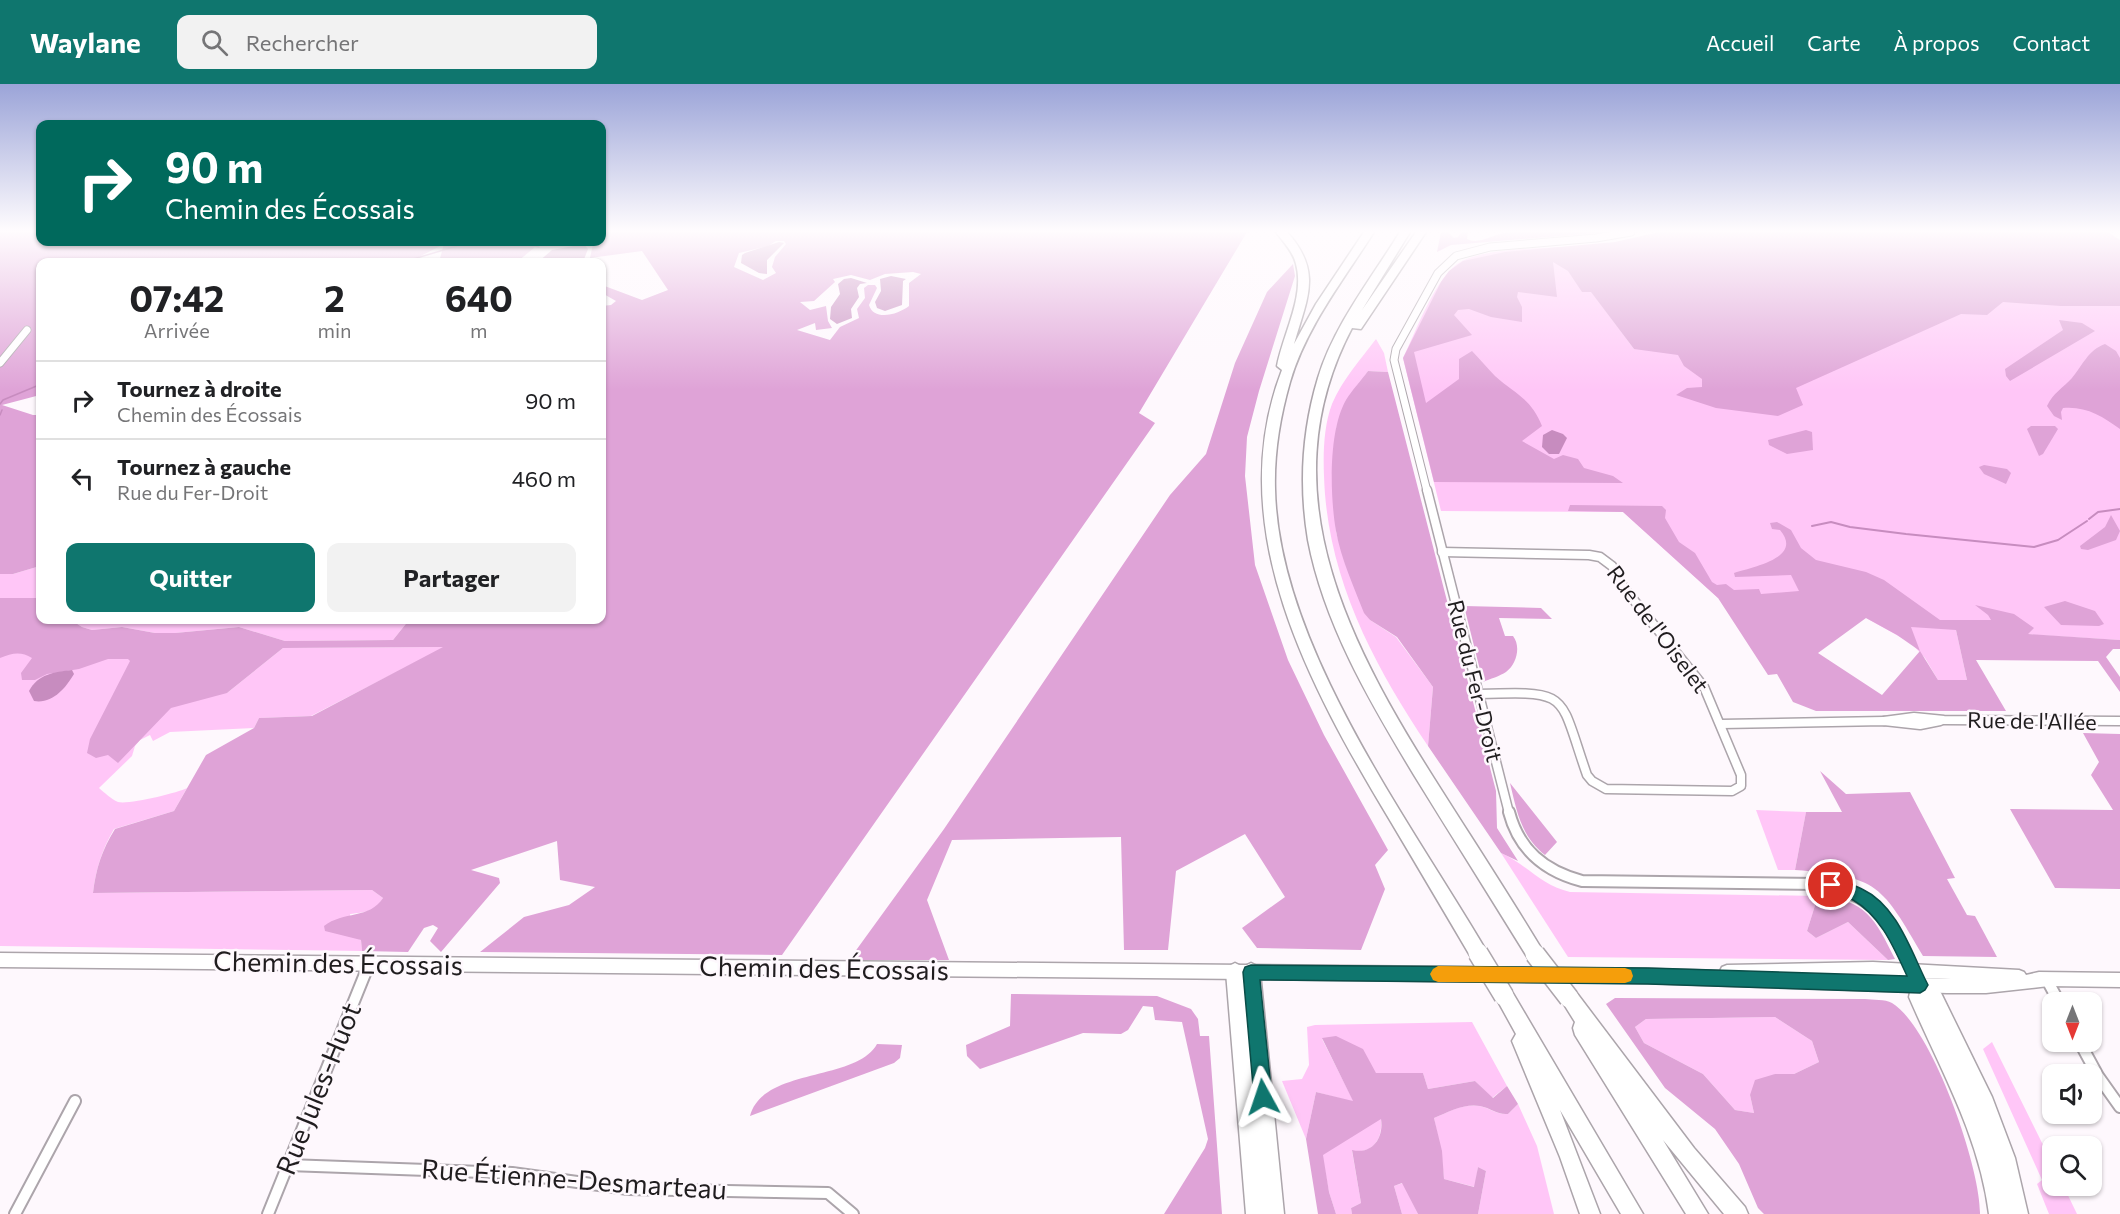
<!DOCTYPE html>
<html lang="fr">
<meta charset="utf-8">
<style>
:root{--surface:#fff;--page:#f2f2f2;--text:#202124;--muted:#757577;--line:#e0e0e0;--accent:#0f766e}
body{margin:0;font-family:Commissioner,sans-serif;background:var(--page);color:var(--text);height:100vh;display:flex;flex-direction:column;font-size:22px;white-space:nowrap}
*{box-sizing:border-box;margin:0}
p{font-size:20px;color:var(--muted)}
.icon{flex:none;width:33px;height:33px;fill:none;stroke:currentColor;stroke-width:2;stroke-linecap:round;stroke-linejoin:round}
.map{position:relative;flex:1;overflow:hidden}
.drawer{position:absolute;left:36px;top:174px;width:570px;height:366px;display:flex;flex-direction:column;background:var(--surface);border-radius:12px;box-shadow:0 2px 4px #0004}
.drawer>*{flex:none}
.banner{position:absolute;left:36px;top:36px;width:570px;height:126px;border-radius:12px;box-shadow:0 2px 4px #0004;background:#00695c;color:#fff;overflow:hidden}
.needle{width:39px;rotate:180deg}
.buttons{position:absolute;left:2042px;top:908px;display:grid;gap:12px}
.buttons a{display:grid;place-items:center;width:60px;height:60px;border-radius:12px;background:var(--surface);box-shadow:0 2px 4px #0004;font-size:30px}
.pin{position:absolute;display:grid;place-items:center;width:51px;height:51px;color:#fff;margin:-26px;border:3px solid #fff;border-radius:50%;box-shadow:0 2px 6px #0007}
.me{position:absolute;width:66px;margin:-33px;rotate:355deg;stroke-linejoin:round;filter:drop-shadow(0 0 4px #0008)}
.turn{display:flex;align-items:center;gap:21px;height:126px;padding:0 30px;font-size:27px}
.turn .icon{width:78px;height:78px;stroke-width:2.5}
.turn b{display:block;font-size:42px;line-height:51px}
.eta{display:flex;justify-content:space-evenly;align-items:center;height:102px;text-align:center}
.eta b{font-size:36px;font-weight:700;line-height:42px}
.primary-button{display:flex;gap:12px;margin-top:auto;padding:12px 30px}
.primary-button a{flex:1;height:69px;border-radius:12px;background:var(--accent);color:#fff;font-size:24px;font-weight:700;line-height:69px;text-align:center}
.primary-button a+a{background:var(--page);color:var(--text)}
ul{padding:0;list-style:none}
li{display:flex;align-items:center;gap:18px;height:78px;padding:0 30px;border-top:2px solid var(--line)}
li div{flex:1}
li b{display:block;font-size:22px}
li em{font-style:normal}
header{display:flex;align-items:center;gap:36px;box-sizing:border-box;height:84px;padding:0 30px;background:var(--accent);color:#fff}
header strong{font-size:28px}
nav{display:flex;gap:33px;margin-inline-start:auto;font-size:21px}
.search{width:420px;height:54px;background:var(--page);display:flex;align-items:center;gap:15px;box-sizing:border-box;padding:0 21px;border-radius:12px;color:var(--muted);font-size:22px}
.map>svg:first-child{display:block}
.green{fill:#ffc6f7}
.forest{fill:#dfa3d7;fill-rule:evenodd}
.water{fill:#c78cbf}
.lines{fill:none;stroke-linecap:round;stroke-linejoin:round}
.stream-far1{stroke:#c78cbf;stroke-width:1.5}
.stream{stroke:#c78cbf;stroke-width:2}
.street-far2-casing{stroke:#aca5ab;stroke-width:9}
.street-far1-casing{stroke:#aca5ab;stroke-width:11}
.street-casing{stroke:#aca5ab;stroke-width:14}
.secondary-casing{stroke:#aca5ab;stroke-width:3}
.highway-casing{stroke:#aca5ab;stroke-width:3}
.street-far2{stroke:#fff;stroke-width:7}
.street-far1{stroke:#fff;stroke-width:8}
.street{stroke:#fff;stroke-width:10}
.secondary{fill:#fff;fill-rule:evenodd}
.highway{fill:#fff;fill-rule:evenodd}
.highway-bridge-casing{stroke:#aca5ab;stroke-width:22;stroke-linecap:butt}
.highway-bridge{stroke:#fff;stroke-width:19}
.route{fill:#0f766e;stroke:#0a4d48;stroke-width:1.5}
.slow{fill:#f59e0b}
.labels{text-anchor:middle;stroke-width:5;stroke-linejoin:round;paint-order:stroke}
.street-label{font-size:22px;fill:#201d1f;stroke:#fef8fd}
.near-street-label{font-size:27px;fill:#201d1f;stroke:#fef8fd}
</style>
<header>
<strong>Waylane</strong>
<div class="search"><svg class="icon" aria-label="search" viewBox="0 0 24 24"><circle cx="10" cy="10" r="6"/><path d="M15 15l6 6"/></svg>Rechercher</div>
<nav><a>Accueil</a><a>Carte</a><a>À propos</a><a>Contact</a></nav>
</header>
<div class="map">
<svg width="2120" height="1130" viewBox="0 0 2120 1130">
<rect width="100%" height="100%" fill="#fef8fd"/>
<g class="green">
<path d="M1558 163 1634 265 1747 216 2120 217V556L1956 546 1967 596H1938L1925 574 1911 559 1841 520 1718 514 1623 428 1441 427 1403 274C1416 248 1436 190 1462 177 1487 165 1530 165 1558 163Z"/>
<path d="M1376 255 1384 269 1388 288 1368 287 1337 341 1333 368 1336 448 1345 479 1370 536 1396 553 1433 603 1428 662C1373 580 1327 493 1324 392 1323 368 1324 341 1332 320 1342 296 1361 275 1376 255Z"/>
<polygon points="40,482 40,514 0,514 0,490 13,490"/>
<polygon points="71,536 409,536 393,556 285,557 239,543 175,549 155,549 122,543 92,546 82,543"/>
<path d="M0 557H236L227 609 283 564 445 563 311 632 259 634 254 644 170 648 153 657 150 651 140 656 135 662 132 672 99 704C105 709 111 715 118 718 128 721 177 709 187 704L174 727 114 745C102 766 96 784 93 809L372 806 383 814C375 828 365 828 350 830L353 852 361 856 362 867 0 862Z"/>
<polygon points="1756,726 1806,728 1795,786 1778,786"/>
<path d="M1501 769C1526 780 1542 802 1570 808L1818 812 1807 847 1816 854 1848 838 1888 876 1568 873Z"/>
<polygon points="1775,933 1812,957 1819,978 1794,990 1775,990 1750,1011 1754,1029 1735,1026 1703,990 1644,959 1635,943 1646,935"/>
<polygon points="1472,938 1507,1002 1492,1014 1475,997 1428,1005 1423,989 1376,989 1322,955 1354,1018 1316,1008 1306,1055 1282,997 1302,995 1309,981 1307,943 1315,941"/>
<polygon points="1992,958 2052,1079 2052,1101 2063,1101 2077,1130 2049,1130 2037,1100 2042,1096 1983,965"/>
<path d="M1518 1020 1537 1062 1554 1130H1478L1486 1087 1478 1083 1475 1103 1444 1095 1441 1067 1434 1034C1448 1028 1464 1019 1480 1022 1490 1024 1497 1031 1508 1030Z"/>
<path d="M1381 1034C1383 1054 1374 1070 1352 1067L1361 1119 1351 1124 1352 1130H1336L1329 1108 1322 1071Z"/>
<polygon points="1403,1099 1418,1130 1402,1130 1394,1102"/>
</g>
<g class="forest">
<polygon points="0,148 40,148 40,158 541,158 517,178 439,178 444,160 417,174 399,178 40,178 40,311 2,321 33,331 40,331 40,482 13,490 0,490"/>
<path d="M602 148H1247L1139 329 1155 339 782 871 480 868 524 833 569 821 595 803 560 796 557 757 471 786 499 794 500 799 441 868 430 857 438 844 433 841 424 844 408 868 362 867 361 856 325 847 324 842C343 827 370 835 383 814L372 806 93 809C96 784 102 766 115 745L174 727 206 671 254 644 259 634 312 632 443 563 283 564 227 609 171 624 118 679 108 671 96 674 87 669 90 655 130 577 128 575H108L79 585 47 590 35 596H22L21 589 32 574C21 567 12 569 0 574V514H40V536H71L82 543 92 546 122 543 155 549H175L239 543 285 557 393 556 409 536H602V222L611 221 616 217 602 209V201L642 216 668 206 642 167 590 174 593 160H586V158H602ZM776 157H784L786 160 775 173 772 183 776 189 763 196 734 183 739 169 768 162ZM913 188 921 190 909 199V222C899 230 874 238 869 221L877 204 875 201H868L864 204 865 214 857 225 859 234 840 243 830 256 797 246 815 239 816 246 832 244 828 237 826 222 810 226 800 218 814 217 835 198 833 195 851 191 870 196 885 190Z"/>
<path d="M1441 148H1448L1454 154 1458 153 1461 148H1468L1467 155C1478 161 1492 151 1504 149 1538 145 1575 148 1609 148L1463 160 1451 161 1437 168Z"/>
<path d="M1659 148H2108L2120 156V222H2061L2003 218 1987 231 1961 230 1796 304 1803 321 1778 332 1716 324 1676 311 1687 304 1702 303V295L1684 282 1678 271 1634 265 1591 208H1582L1568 187 1553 178 1557 213 1518 208 1517 213 1522 223V238L1491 233 1469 225 1458 226 1454 231 1472 251 1414 268 1426 319 1459 295V275L1472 267C1480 275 1487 284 1495 292 1515 310 1531 314 1542 342L1522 357 1554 375 1563 371 1578 375 1584 384 1613 392 1623 399 1434 398 1403 274 1441 198 1449 187 1463 177 1505 168 1615 158Z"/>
<polygon points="1293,180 1295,192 1259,307 1247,353 1245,392 1255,481 1288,576 1324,651 1388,766 1375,781 1385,805 1361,866 1257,864 1242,844 1285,813 1245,750 1176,787 1168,866 1124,866 1121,753 952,756 927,816 949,876 849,876 944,745 1170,411 1206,370 1235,279 1267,208"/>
<polygon points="2059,236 2082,239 2095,247 2010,297 2006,292 2005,285 2063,246"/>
<path d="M2105 260 2116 267 2120 274V345C2102 332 2086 322 2063 324L2061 328 2062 336 2054 332 2047 322C2053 309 2063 304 2072 294 2083 281 2088 266 2105 260Z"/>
<path d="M1368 287 1388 288 1496 707 1497 744 1518 777 1501 769 1428 662 1433 603 1397 553 1370 536 1364 529C1354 503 1341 475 1336 447 1330 413 1328 347 1346 316 1352 306 1361 297 1368 287Z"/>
<polygon points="2031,342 2055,342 2058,345 2043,370 2039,372 2027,345"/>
<polygon points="1806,346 1812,348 1813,366 1787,370 1769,361 1768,356"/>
<polygon points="1984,381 2007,385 2011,389 2006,400 1984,390 1979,383"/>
<path d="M1570 421 1662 422 1666 426 1665 434 1679 458 1695 469 1712 498 1717 501 1726 500 1734 506 1759 505 1761 510 1799 507 1791 491 1735 493 1734 489C1752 483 1804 474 1780 446L1772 445 1770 439 1777 438 1791 446 1801 464 1816 476 1866 488 1884 496 1940 536H1991L1988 531 1975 521 2014 530 2034 544 2028 550 2120 556V565H2113L2106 573 2120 593V608L2098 577 1976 576 2006 627H1816L1793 618 1777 590 1768 591 1718 514 1623 428 1568 427ZM1866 534 1897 551 1920 567 1882 611 1818 569ZM1911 543 1956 546 1967 596H1938L1920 567Z"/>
<polygon points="2111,431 2120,447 2116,456 2088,466 2081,465 2080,462 2105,443"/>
<polygon points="2065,517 2095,527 2104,540 2099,542 2061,541 2044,523"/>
<path d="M1464 522 1541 524 1552 535 1499 534 1505 552H1513C1521 562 1517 580 1506 588 1500 592 1490 595 1483 598Z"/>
<polygon points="2083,649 2120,650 2120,805 2055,804 2010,725 2113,726 2091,691 2099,678"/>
<path d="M1820 687 1846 710 1910 708 1955 794 1947 795 1967 831 1975 832 1997 873 1923 872C1882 802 1879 792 1795 786L1806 728H1842Z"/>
<path d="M1510 699 1557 758 1545 771C1521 752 1517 728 1510 699Z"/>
<path d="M1818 812C1866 815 1875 835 1895 875L1888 876 1848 838 1816 854 1807 847Z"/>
<polygon points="1011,910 1157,912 1191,925 1198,935 1200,952 1209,952 1222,1130 1164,1130 1205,1064 1208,1055 1182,938 1155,936 1153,923 1143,922 1128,946 1121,950 1083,949 980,985 967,972 966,961 1010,942"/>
<path d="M1615 914 1865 915C1873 916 1885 915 1892 919 1932 943 1981 1084 1980 1130H1764L1758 1124 1739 1080 1715 1045 1665 1004 1606 920ZM1775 933 1812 957 1819 978 1794 990H1775L1755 996 1750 1011 1754 1029 1735 1026 1703 990 1644 959 1635 943 1646 935Z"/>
<path d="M1336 952 1363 965 1376 989H1423L1428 1005 1475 997 1493 1014 1507 1002 1518 1020 1508 1030C1497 1031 1491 1024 1480 1022 1465 1019 1448 1028 1434 1034L1442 1067 1444 1095 1474 1103 1478 1083 1486 1087 1478 1130H1418L1402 1099 1394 1102 1402 1130H1352L1351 1124 1361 1119 1352 1066C1373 1071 1384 1053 1381 1035L1323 1071 1329 1108 1336 1130H1318L1306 1055 1316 1008 1353 1017 1322 954Z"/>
<path d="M877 960 902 961 900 974 894 979 750 1032C763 983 856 998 877 960Z"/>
</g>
<g class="water">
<polygon points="779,158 784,159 767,176 767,190 759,189 741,179 742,171 745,169"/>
<polygon points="584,160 588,165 583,178 538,178 552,166"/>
<polygon points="891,192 906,195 903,197 902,221 885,227 877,224 875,218 881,207 880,195"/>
<polygon points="851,194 867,199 860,200 857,204 859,213 851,225 852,234 837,240 830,235 831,223 840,210 838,200 844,195"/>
<polygon points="1552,346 1563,350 1567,354 1559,370 1549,370 1542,363 1543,351"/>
<path d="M72 586 74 590C65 605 52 620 34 617L29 607C38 590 54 588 72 586Z"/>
</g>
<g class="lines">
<g class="stream-far1">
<polyline points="511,158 539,163"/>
<polyline points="403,178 471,158"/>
<polyline points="40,293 40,296"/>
<polyline points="0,320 3,316 39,301 40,298"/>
<polyline points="0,331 2,326"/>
</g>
<g class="stream">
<polyline points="2089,435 2098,428 2120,425"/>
<polyline points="1812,442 1831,438 1850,443 1906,450 2034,463 2058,456 2087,437"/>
</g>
<g class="street-far2-casing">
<g id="street-far2">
<polyline points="0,279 27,246"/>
<polyline points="1427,407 1394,276 1396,265 1438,189 1456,172 1490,163 1596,154 1631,148"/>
</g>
</g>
<g class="street-far1-casing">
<g id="street-far1">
<polyline points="1427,406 1509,729"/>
<path d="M1442 468 1589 471 1600 473 1612 482 1624 504 1704 603 1741 691V702L1732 707 1606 705 1592 697 1587 691C1558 608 1572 607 1478 610"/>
<polyline points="1884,637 1914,633 1944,636 2120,637"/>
<polyline points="1721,640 1884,637 1920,641 1940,637"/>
</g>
</g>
<g class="street-casing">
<g id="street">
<path d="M1509 728C1519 766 1544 787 1582 797L1816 800C1876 808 1890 839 1914 890"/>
<polyline points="2047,896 2059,918"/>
<polyline points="2079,957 2098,992 2120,1023"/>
<polyline points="288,1081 512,1089 628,1105 828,1109 853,1130"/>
<polyline points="15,1130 75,1017"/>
<polyline points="268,1130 369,880"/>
</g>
</g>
<g class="secondary-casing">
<path id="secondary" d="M0 869 1648 885 1720 887 1722 883 1727 881 1873 878 2019 886 2024 888 2026 891 2039 888 2120 889V903L2049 902 1986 909H1947L1648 899 0 883ZM1861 892 1951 895H1947Z"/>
</g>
<g class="highway-casing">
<g id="highway">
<path d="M1276 148H1287C1323 188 1307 214 1294 260L1316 220 1364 148H1374C1344 195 1306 243 1290 298 1280 333 1274 369 1275 405 1278 560 1407 733 1484 863L1487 869 1484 875 1478 877 1472 875C1445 829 1418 783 1391 738 1311 605 1221 444 1282 286L1277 282C1283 250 1305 212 1296 180 1293 167 1283 158 1276 148Z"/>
<path d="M1400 148H1410L1362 226 1416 148H1426L1361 245 1352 244C1265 409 1352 566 1442 707 1475 759 1509 811 1541 864L1544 870 1541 876 1535 879 1529 876C1491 814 1452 753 1414 691 1370 618 1324 540 1308 456 1299 402 1302 347 1318 294 1334 241 1371 195 1400 148Z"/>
<polygon points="1235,879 1241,882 1243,885 1245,882 1251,879 1257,882 1260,888 1284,1130 1246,1130 1226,888 1229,882"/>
<path d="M1920 892 1927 895 1941 909 1992 1013 2015 1074 2028 1130H1989C1979 1051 1940 985 1909 913L1913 895Z"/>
<polygon points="1504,903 1511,906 1643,1130 1621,1130 1560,1026 1600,1130 1580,1130 1560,1073 1512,957 1516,950 1495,912 1497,906"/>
<polygon points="1569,905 1576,908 1694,1064 1745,1123 1748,1130 1724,1130 1663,1056 1708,1130 1686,1130 1575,951 1573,944 1575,938 1560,914 1562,908"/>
</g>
</g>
<use href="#street-far2" class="street-far2"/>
<use href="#street-far1" class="street-far1"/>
<use href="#street" class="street"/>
<use href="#secondary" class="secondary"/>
<use href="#highway" class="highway"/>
<g class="highway-bridge-casing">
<g id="highway-bridge">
<polyline points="1478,869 1504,912"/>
<polyline points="1535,870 1569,914"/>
</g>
</g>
<use href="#highway-bridge" class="highway-bridge"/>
</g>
<linearGradient id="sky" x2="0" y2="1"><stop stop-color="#9ba4d8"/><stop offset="0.48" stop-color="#fffcfe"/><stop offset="1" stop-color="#fffcfe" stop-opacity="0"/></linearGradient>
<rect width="2120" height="306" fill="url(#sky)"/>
<path class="route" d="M1831 794C1841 797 1852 800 1862 805 1896 821 1910 864 1925 895L1928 901 1925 906 1920 909 1648 900 1260 896 1272 1013 1270 1019 1263 1022 1257 1019 1254 1013 1243 888 1245 883 1251 881 1648 884 1907 892C1894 864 1881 832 1853 816 1845 812 1834 809 1826 806L1823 801 1826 796Z"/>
<polygon class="slow" points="1438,882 1625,884 1631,886 1633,892 1631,897 1625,899 1438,898 1433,896 1430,890 1433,885"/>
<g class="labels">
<g class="street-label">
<text transform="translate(1658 545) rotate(53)" y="8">Rue de l'Oiselet</text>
<text transform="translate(1475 597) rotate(76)" y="8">Rue du Fer-Droit</text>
<text transform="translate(2032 637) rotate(1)" y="8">Rue de l'Allée</text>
</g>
<g class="near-street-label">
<text transform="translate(338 880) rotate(1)" y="9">Chemin des Écossais</text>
<text transform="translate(824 885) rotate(1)" y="9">Chemin des Écossais</text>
<text transform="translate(319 1005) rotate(-68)" y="9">Rue Jules-Huot</text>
<text transform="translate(574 1096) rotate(4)" y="9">Rue Étienne-Desmarteau</text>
</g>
</g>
</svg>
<div class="buttons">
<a><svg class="needle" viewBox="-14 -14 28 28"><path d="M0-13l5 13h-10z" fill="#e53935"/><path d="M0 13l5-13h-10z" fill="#757577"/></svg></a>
<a><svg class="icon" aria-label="sound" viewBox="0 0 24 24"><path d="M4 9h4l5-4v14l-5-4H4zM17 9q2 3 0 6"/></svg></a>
<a><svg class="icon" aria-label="search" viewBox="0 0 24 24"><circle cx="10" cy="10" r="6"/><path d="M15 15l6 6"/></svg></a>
</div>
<div class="pin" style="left:1831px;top:801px;background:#d93025"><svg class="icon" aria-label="arrive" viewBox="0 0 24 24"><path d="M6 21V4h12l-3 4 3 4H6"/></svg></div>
<svg class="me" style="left:1263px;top:1013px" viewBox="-20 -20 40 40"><path d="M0-17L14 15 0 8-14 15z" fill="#0f766e" stroke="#fff" stroke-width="4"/></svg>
<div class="banner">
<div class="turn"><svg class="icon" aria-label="right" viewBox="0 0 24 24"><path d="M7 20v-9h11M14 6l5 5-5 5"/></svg><div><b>90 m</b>Chemin des Écossais</div></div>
</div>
<section class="drawer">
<div class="eta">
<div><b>07:42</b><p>Arrivée</p></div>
<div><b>2</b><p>min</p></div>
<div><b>640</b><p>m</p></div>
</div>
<ul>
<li><svg class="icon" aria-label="right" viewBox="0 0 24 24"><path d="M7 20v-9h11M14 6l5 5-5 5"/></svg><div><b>Tournez à droite</b><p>Chemin des Écossais</p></div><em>90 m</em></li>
<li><svg class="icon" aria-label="left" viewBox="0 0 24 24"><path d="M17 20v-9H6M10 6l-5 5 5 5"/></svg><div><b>Tournez à gauche</b><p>Rue du Fer-Droit</p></div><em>460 m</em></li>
</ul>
<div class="primary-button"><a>Quitter</a><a>Partager</a></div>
</section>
</div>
